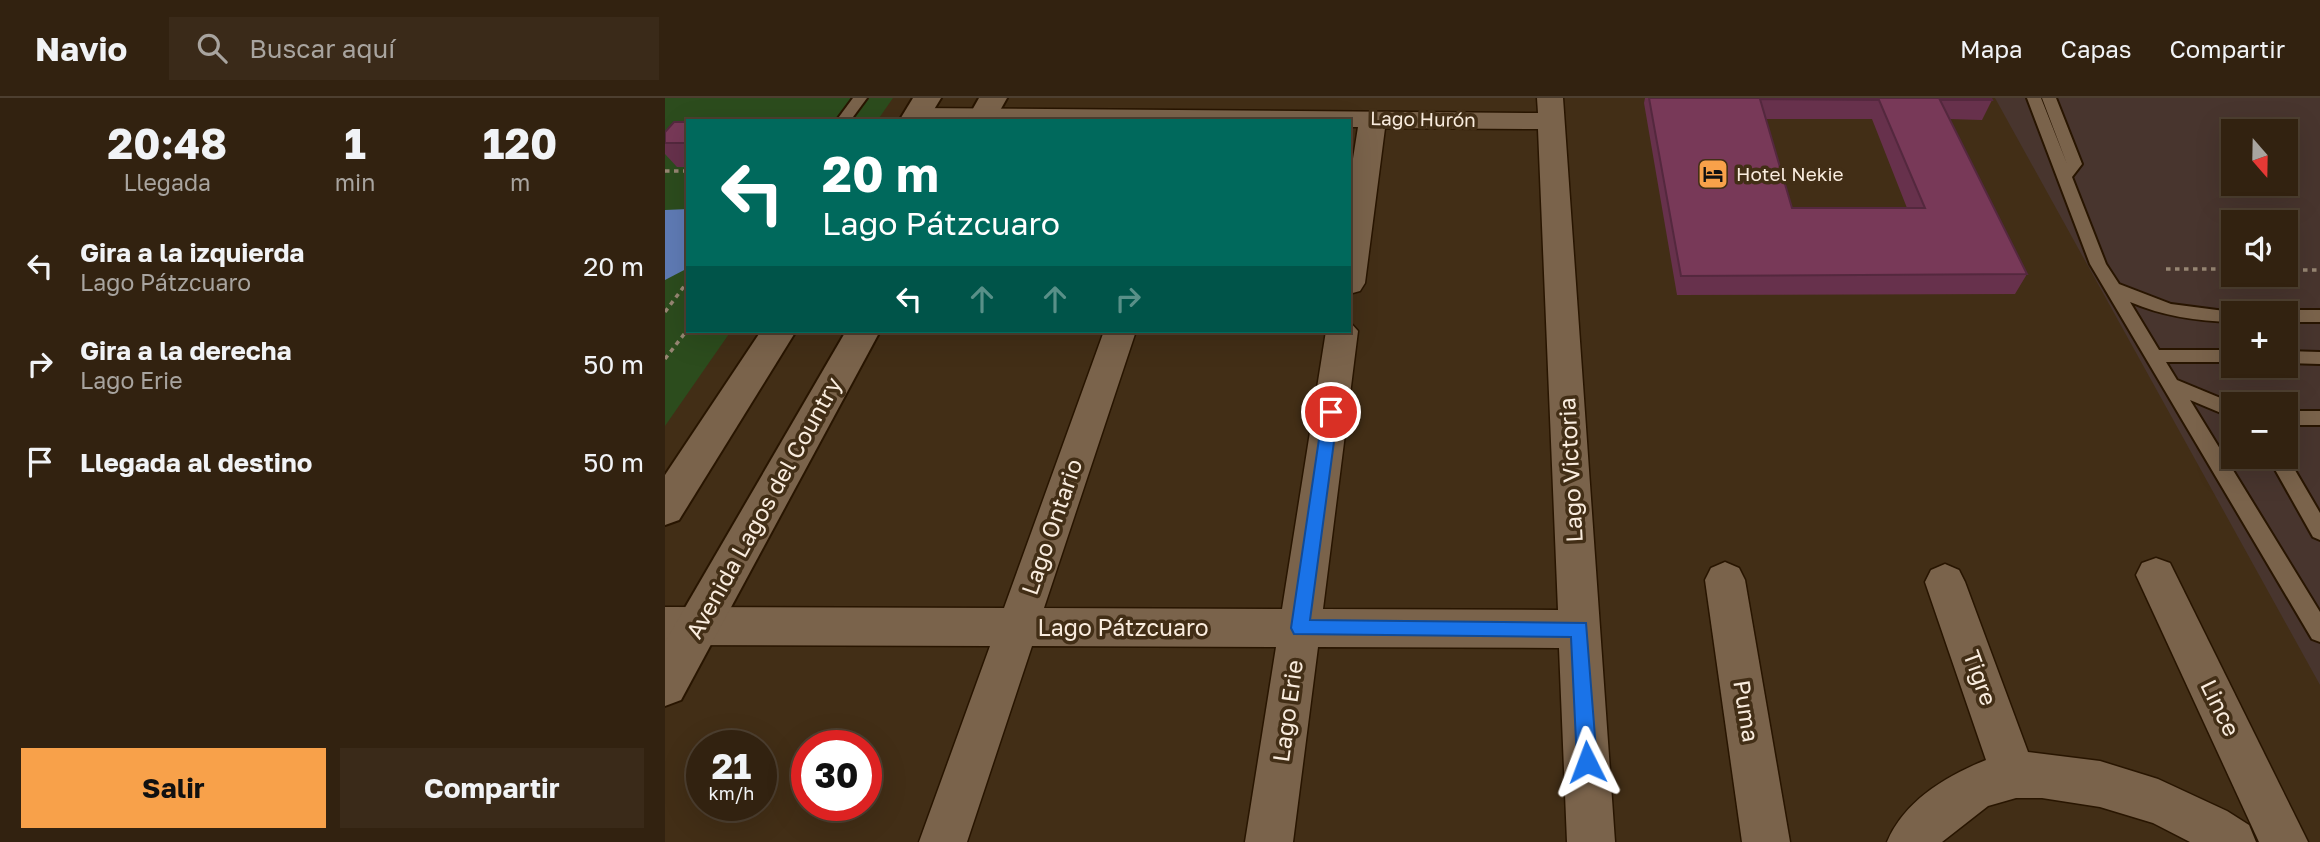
<!DOCTYPE html>
<html lang="es">
<meta charset="utf-8">
<style>
:root{--surface:#322210;--page:#3a2a19;--text:#f1f3f6;--muted:#a8a49f;--line:#4d3f30;--accent:#f8a14a}
body{margin:0;font-family:"Golos Text",sans-serif;background:var(--page);color:var(--text);height:100vh;display:flex;flex-direction:column;font-size:26px;white-space:nowrap}
*{box-sizing:border-box;margin:0}
p{font-size:23px;color:var(--muted)}
.icon{flex:none;width:38px;height:38px;fill:none;stroke:currentColor;stroke-width:2;stroke-linecap:round;stroke-linejoin:round}
.map{position:relative;flex:1;overflow:hidden}
.panel{display:flex;flex-direction:column;background:var(--surface);width:665px}
.panel>*{flex:none}
.banner{position:absolute;left:21px;top:21px;width:665px;height:214px;border-radius:0px;box-shadow:0 7px 28px #0002,0 0 0 2px var(--line);background:#00695c;color:#fff;overflow:hidden}
.needle{width:46px;rotate:160deg}
.fabs{position:absolute;left:1556px;top:21px;display:grid;gap:14px}
.fabs a{display:grid;place-items:center;width:77px;height:77px;border-radius:0px;background:var(--surface);box-shadow:0 7px 28px #0002,0 0 0 2px var(--line);font-size:35px}
.speed{position:absolute;left:21px;top:632px;display:flex;gap:14px;font-size:35px;font-weight:700;text-align:center}
.speed>*{display:grid;place-content:center;width:91px;height:91px;border-radius:50%;background:var(--surface);box-shadow:0 7px 28px #0002,0 0 0 2px var(--line);line-height:1}
.speed small{font-size:18px;font-weight:400}
.speed .limit{border:10px solid #d22;background:#fff;color:#111}
.pin{position:absolute;display:grid;place-items:center;width:60px;height:60px;color:#fff;margin:-30px;border:4px solid #fff;border-radius:50%;box-shadow:0 2px 7px #0007}
.me{position:absolute;width:77px;margin:-38px;rotate:357deg;stroke-linejoin:round;filter:drop-shadow(0 0 5px #0008)}
.turn{display:flex;align-items:center;gap:24px;height:147px;padding:0 21px;font-size:32px}
.turn .icon{width:91px;height:91px;stroke-width:2.5}
.turn b{display:block;font-size:49px;line-height:60px}
.lanes{display:flex;align-items:center;height:66px;padding:0 21px;background:#0003;justify-content:center;gap:35px;direction:ltr}
.lanes .off{opacity:.35}
.eta{display:flex;justify-content:space-evenly;align-items:center;height:119px;text-align:center}
.eta b{font-size:42px;font-weight:700;line-height:49px}
.button{display:flex;gap:14px;margin-top:auto;padding:14px 21px}
.button a{flex:1;height:80px;border-radius:0px;background:var(--accent);color:#111;font-size:28px;font-weight:700;line-height:80px;text-align:center}
.button a+a{background:var(--page);color:var(--text)}
ul{padding:0;list-style:none}
li{display:flex;align-items:center;gap:21px;height:98px;padding:0 21px}
li div{flex:1}
li b{display:block;font-size:26px}
li em{font-style:normal}
header{display:flex;align-items:center;gap:42px;box-sizing:border-box;height:98px;padding:0 35px;background:var(--surface);border-bottom:2px solid var(--line)}
header strong{font-size:33px}
nav{display:flex;gap:38px;margin-inline-start:auto;font-size:24px}
.search{width:490px;height:63px;background:var(--page);display:flex;align-items:center;gap:18px;box-sizing:border-box;padding:0 24px;border-radius:0px;color:var(--muted);font-size:26px}
main{display:flex;flex:1;min-height:0}
.map>svg:first-child{display:block}
.education{fill:#48352e;fill-rule:evenodd}
.green{fill:#2c4c1d}
.water{fill:#5f7bb5}
.lines{fill:none;stroke-linecap:round;stroke-linejoin:round}
.service-casing{stroke:#281500;stroke-width:4}
.minor-casing{stroke:#281500;stroke-width:3}
.tertiary-casing{stroke:#281500;stroke-width:4}
.path{stroke:#978673;stroke-width:3.5;stroke-dasharray:4.5 4.5;stroke-linecap:butt}
.service{fill:#7a634b;fill-rule:evenodd}
.minor{fill:#7a634b;fill-rule:evenodd}
.tertiary{fill:#7a634b;fill-rule:evenodd}
.wall{fill:#67314c;fill-rule:evenodd}
.building{fill:#783958;stroke:#54283e;stroke-width:2;fill-rule:evenodd}
.route{fill:#1a73e8;stroke:#114b97;stroke-width:2}
.labels{text-anchor:middle;stroke-width:7;stroke-linejoin:round;paint-order:stroke}
.far-street-label{font-size:19px;fill:#f9ecde;stroke:#422e16}
.far-poi-label{font-size:19px;fill:#f9ecde;stroke:#422e16;text-anchor:start}
.street-label{font-size:23px;fill:#f9ecde;stroke:#422e16}
</style>
<header>
<strong>Navio</strong>
<div class="search"><svg class="icon" aria-label="search" viewBox="0 0 24 24"><circle cx="10" cy="10" r="6"/><path d="M15 15l6 6"/></svg>Buscar aquí</div>
<nav><a>Mapa</a><a>Capas</a><a>Compartir</a></nav>
</header>
<main>
<section class="panel">
<div class="eta">
<div><b>20:48</b><p>Llegada</p></div>
<div><b>1</b><p>min</p></div>
<div><b>120</b><p>m</p></div>
</div>
<ul>
<li><svg class="icon" aria-label="left" viewBox="0 0 24 24"><path d="M17 20v-9H6M10 6l-5 5 5 5"/></svg><div><b>Gira a la izquierda</b><p>Lago Pátzcuaro</p></div><em>20 m</em></li>
<li><svg class="icon" aria-label="right" viewBox="0 0 24 24"><path d="M7 20v-9h11M14 6l5 5-5 5"/></svg><div><b>Gira a la derecha</b><p>Lago Erie</p></div><em>50 m</em></li>
<li><svg class="icon" aria-label="arrive" viewBox="0 0 24 24"><path d="M6 21V4h12l-3 4 3 4H6"/></svg><div><b>Llegada al destino</b></div><em>50 m</em></li>
</ul>
<div class="button"><a>Salir</a><a>Compartir</a></div>
</section>
<div class="map">
<svg width="1655" height="744" viewBox="0 0 1655 744">
<rect width="100%" height="100%" fill="#422e16"/>
<path class="education" d="M1330 0H1655V587ZM1568 33H1620V86H1568ZM1568 124H1620V177H1568ZM1568 215H1620V268H1568ZM1568 306H1620V359H1568Z"/>
<polygon class="green" points="0,0 228,0 212,23 23,23 23,233 66,233 0,328"/>
<polygon class="water" points="23,111 23,170 0,182 0,112"/>
<g class="lines">
<g class="service-casing">
<g id="service">
<polygon points="188,0 202,0 185,23 171,23"/>
<path d="M1362 0H1376L1402 66 1377 0H1391L1417 66 1407 79 1441 166 1454 186 1506 206 1575 215H1568V224C1531 223 1498 218 1465 204L1494 252H1568V264H1501L1512 282 1570 306 1568 320 1525 302 1655 514V544L1647 541 1425 166Z"/>
<polygon points="1620,212 1655,212 1655,224 1620,224 1620,215 1613,215"/>
<polygon points="1620,253 1655,254 1655,266 1620,265"/>
<rect x="1620" y="313" width="35" height="14"/>
<polygon points="1620,355 1655,415 1655,442 1648,439 1603,359 1620,359"/>
</g>
</g>
<g class="minor-casing">
<g id="minor">
<polygon points="872,0 898,0 950,744 902,744 894,550 653,549 628,744 580,744 611,549 367,548 302,744 254,744 325,548 0,547 0,509 339,510 439,233 471,233 379,510 617,511 661,233 684,233 684,223 693,233 658,511 893,512 873,31 720,30 700,185 695,193 684,196 684,86 693,29 684,29 684,23 241,23 238,18 242,12 251,10 873,15"/>
<polygon points="1491,460 1505,465 1643,744 1594,744 1471,477 1477,465"/>
<polygon points="1060,464 1074,470 1080,482 1125,744 1077,744 1040,482 1046,470"/>
<path d="M1280 466 1294 472 1300 484 1363 654 1435 663 1493 681 1562 713 1584 727 1591 744H1525L1488 725 1435 709 1377 700H1351L1323 708 1277 744H1222C1239 703 1281 678 1321 662L1260 484 1266 472Z"/>
</g>
</g>
<g class="tertiary-casing">
<g id="tertiary">
<polygon points="248,0 276,0 262,23 234,23"/>
<polygon points="314,0 342,0 329,23 301,23"/>
<polygon points="96,233 131,233 14,422 0,427 0,377"/>
<polygon points="181,233 215,233 16,602 0,608 0,544"/>
</g>
</g>
<g class="path">
<polyline points="0,73 23,73"/>
<polyline points="1501,171 1568,171"/>
<polyline points="1620,172 1655,172"/>
<polyline points="0,214 23,183"/>
<polyline points="0,261 23,231"/>
</g>
<use href="#service" class="service"/>
<use href="#minor" class="minor"/>
<use href="#tertiary" class="tertiary"/>
</g>
<g class="wall">
<path d="M980 0H1326L1327 2 1317 22 1284 21 1362 176 1350 196 1012 197 979 5ZM1101 21H1207L1242 110H1127Z"/>
<polygon points="23,24 23,69 12,69 0,56 0,34"/>
</g>
<g class="building">
<path d="M984 0H1326L1327 2H1275L1362 176 1016 178ZM1095 1 1214 2 1260 110H1127Z"/>
<polygon points="9,24 23,24 23,45 0,45 0,34"/>
</g>
<polygon class="route" points="666,308 673,314 645,522 921,525 932,664 929,671 922,674 915,671 912,664 906,539 629,536 626,530 658,314"/>
<defs>
<g id="hotel-square" transform="scale(1.575)"><rect x="-9" y="-9" width="18" height="18" rx="4" fill="#f8a14a" stroke="#422e16"/><path d="M-6-4.5h1.5V1H6V5H4.5V3h-9V5H-6ZM-4 0a1.8 1.8 0 1 1 3.6 0ZM.5 0V-2.5h3Q6-2.5 6 0Z" fill="#111"/></g>
</defs>
<g fill-rule="evenodd">
<use href="#hotel-square" x="1048" y="76"/>
</g>
<g class="labels">
<g class="far-street-label">
<text transform="translate(758 21) rotate(1)" y="7">Lago Hurón</text>
</g>
<g class="far-poi-label">
<text x="1071" y="83">Hotel Nekie</text>
</g>
<g class="street-label">
<text transform="translate(906 372) rotate(-93)" y="8">Lago Victoria</text>
<text transform="translate(99 410) rotate(-61)" y="8">Avenida Lagos del Country</text>
<text transform="translate(387 429) rotate(-71)" y="8">Lago Ontario</text>
<text x="458" y="538">Lago Pátzcuaro</text>
<text transform="translate(1315 580) rotate(70)" y="8">Tigre</text>
<text transform="translate(1555 610) rotate(64)" y="8">Lince</text>
<text transform="translate(623 613) rotate(-82)" y="8">Lago Erie</text>
<text transform="translate(1081 613) rotate(81)" y="8">Puma</text>
</g>
</g>
</svg>
<div class="fabs">
<a><svg class="needle" viewBox="-14 -14 28 28"><path d="M0-13l5 13h-10z" fill="#e53935"/><path d="M0 13l5-13h-10z" fill="#a8a49f"/></svg></a>
<a><svg class="icon" aria-label="sound" viewBox="0 0 24 24"><path d="M4 9h4l5-4v14l-5-4H4zM17 9q2 3 0 6"/></svg></a>
<a>+</a>
<a>−</a>
</div>
<div class="speed"><div>21<small>km/h</small></div><div class="limit">30</div></div>
<div class="pin" style="left:666px;top:314px;background:#d93025"><svg class="icon" aria-label="arrive" viewBox="0 0 24 24"><path d="M6 21V4h12l-3 4 3 4H6"/></svg></div>
<svg class="me" style="left:922px;top:664px" viewBox="-20 -20 40 40"><path d="M0-17L14 15 0 8-14 15z" fill="#1a73e8" stroke="#fff" stroke-width="4"/></svg>
<div class="banner">
<div class="turn"><svg class="icon" aria-label="left" viewBox="0 0 24 24"><path d="M17 20v-9H6M10 6l-5 5 5 5"/></svg><div><b>20 m</b>Lago Pátzcuaro</div></div>
<div class="lanes"><svg class="icon" aria-label="left" viewBox="0 0 24 24"><path d="M17 20v-9H6M10 6l-5 5 5 5"/></svg><svg class="icon off" aria-label="ahead" viewBox="0 0 24 24"><path d="M12 20V5M6 11l6-6 6 6"/></svg><svg class="icon off" aria-label="ahead" viewBox="0 0 24 24"><path d="M12 20V5M6 11l6-6 6 6"/></svg><svg class="icon off" aria-label="right" viewBox="0 0 24 24"><path d="M7 20v-9h11M14 6l5 5-5 5"/></svg></div>
</div>
</div>
</main>
